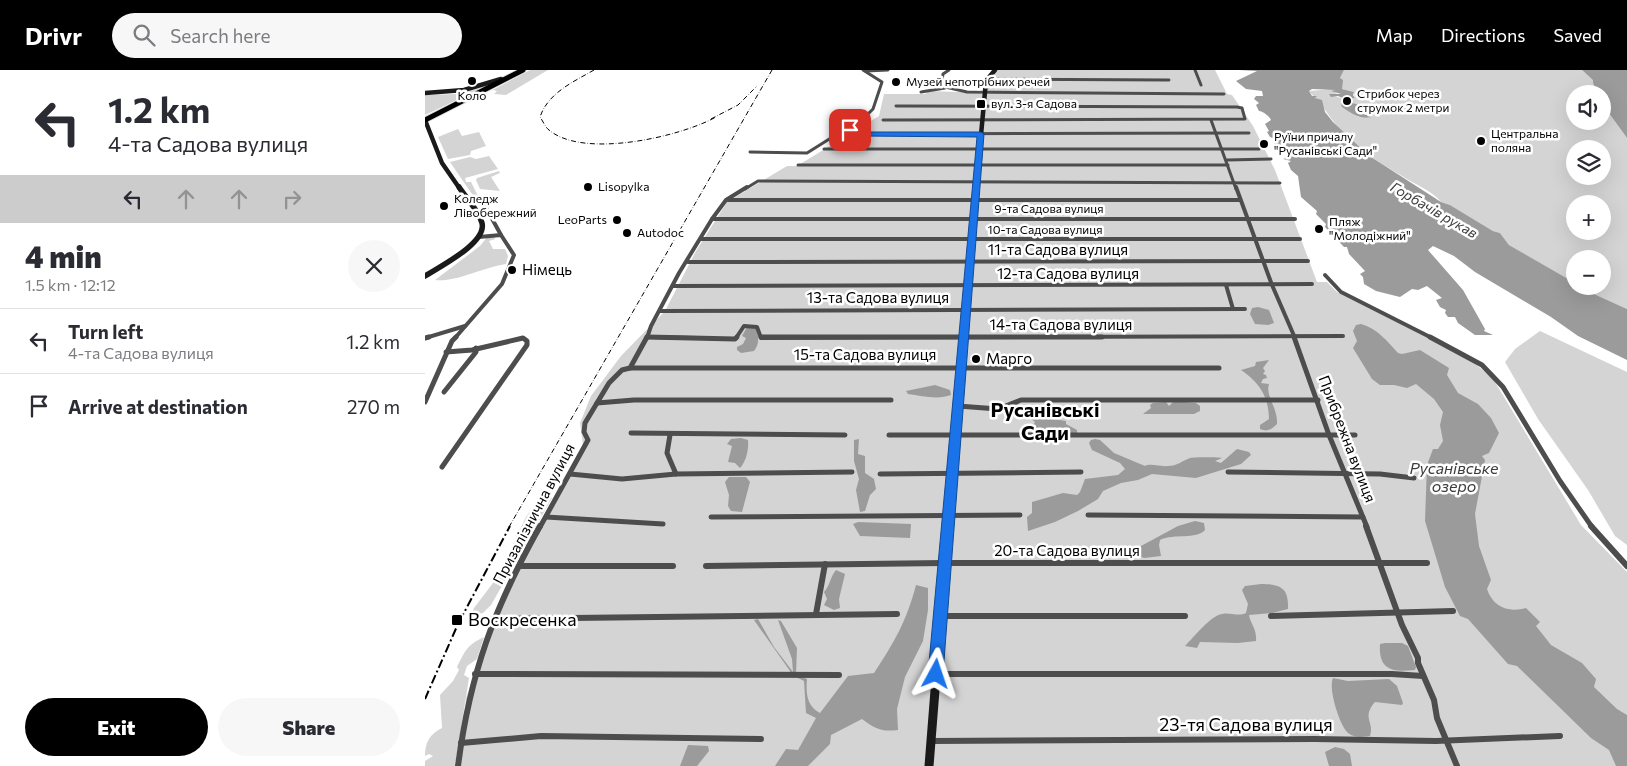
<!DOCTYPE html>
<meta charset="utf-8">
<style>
:root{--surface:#fff;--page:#f7f7f7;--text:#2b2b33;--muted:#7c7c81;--line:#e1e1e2;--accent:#000}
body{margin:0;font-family:Commissioner,sans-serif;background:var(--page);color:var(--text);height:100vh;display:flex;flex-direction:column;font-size:19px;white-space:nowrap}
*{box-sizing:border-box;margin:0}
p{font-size:16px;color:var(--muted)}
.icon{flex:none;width:28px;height:28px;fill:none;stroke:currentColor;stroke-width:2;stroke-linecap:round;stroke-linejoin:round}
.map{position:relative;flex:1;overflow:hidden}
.side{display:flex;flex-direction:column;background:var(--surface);width:425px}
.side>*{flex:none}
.guide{background:#fff;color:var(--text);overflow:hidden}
.fabs{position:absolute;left:1141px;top:15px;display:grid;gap:10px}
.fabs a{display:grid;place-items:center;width:45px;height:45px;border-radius:50%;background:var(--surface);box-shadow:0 5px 20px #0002;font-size:25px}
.pin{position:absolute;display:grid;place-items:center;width:42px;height:42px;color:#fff;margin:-21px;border-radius:10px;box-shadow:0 2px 8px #0006}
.me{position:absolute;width:55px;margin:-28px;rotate:5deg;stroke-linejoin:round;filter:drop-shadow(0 0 4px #0008)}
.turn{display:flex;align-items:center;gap:18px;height:105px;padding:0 25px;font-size:22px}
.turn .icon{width:65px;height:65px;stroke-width:2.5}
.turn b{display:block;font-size:35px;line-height:42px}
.lanes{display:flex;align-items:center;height:48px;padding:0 25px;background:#0003;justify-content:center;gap:25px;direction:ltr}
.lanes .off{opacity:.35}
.round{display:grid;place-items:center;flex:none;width:52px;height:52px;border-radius:26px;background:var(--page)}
.head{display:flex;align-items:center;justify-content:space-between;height:85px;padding:0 25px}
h1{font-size:30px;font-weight:800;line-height:38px}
.action{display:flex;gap:10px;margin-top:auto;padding:10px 25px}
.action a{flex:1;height:58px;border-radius:30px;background:var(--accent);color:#fff;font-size:20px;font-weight:800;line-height:58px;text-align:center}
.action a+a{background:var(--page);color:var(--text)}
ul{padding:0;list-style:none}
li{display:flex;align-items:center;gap:15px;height:65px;padding:0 25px;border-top:1px solid var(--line)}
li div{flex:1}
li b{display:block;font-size:19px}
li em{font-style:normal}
header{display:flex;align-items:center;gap:30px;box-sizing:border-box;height:70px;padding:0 25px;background:var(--accent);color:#fff}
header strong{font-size:24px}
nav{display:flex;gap:28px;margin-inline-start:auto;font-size:18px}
.search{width:350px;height:45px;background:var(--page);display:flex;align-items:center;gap:12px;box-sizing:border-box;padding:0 18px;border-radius:28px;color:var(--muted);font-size:19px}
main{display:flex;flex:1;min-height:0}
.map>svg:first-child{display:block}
.green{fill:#d4d4d4;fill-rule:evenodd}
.water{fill:#9b9b9b}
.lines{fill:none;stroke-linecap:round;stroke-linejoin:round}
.primary-casing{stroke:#dbdbdb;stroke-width:7}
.street-far3{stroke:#4d4d4d;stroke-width:3}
.street-far2{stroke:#4d4d4d;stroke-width:4}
.street-far1{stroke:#4d4d4d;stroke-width:5}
.street{stroke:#4d4d4d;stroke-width:6}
.secondary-far3{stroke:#1a1a1a;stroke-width:4.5}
.secondary-far2{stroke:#1a1a1a;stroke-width:5.5}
.secondary-far1{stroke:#1a1a1a;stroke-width:7}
.secondary{stroke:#1a1a1a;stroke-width:9}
.primary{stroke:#000;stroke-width:5}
.rail-far1{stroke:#000;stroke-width:1;stroke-dasharray:5 2 0.5 2;stroke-linecap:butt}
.rail{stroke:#000;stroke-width:2;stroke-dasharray:9 3 2 3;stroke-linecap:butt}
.route{fill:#1a73e8;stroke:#114b97}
.poi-dot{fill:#000;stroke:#fff;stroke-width:2}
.labels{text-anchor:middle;stroke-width:5;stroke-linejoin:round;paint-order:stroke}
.far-poi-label{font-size:12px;fill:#000;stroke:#fff;text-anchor:start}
.far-street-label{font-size:12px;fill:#000;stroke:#fff}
.far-water-label{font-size:14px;font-style:italic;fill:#3c3c3c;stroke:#fff}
.street-label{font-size:15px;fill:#000;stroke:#fff}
.poi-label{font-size:15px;fill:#000;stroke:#fff;text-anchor:start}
.water-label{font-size:16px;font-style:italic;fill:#3c3c3c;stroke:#fff}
.near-poi-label{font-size:18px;fill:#000;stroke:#fff;text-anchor:start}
.near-street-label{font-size:18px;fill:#000;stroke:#fff}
.district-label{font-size:20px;font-weight:bold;fill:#000;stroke:#fff}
</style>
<header>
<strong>Drivr</strong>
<div class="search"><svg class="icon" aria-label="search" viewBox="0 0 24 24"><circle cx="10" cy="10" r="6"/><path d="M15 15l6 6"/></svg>Search here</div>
<nav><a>Map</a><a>Directions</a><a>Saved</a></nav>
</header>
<main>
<section class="side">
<div class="guide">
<div class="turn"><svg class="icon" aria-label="left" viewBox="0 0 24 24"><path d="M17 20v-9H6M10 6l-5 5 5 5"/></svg><div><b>1.2 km</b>4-та Садова вулиця</div></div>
<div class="lanes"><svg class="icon" aria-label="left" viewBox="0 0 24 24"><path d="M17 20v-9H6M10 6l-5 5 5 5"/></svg><svg class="icon off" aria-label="ahead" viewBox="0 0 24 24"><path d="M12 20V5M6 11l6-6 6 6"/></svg><svg class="icon off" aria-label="ahead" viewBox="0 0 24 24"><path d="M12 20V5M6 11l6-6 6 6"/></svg><svg class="icon off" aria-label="right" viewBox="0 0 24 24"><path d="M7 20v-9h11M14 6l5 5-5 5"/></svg></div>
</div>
<div class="head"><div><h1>4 min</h1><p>1.5 km · 12:12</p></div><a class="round"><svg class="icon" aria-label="close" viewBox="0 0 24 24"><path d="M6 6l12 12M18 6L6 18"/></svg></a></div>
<ul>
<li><svg class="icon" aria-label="left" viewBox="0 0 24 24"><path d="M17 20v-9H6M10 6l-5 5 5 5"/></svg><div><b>Turn left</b><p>4-та Садова вулиця</p></div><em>1.2 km</em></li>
<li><svg class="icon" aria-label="arrive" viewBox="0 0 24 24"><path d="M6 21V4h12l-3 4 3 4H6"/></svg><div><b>Arrive at destination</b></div><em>270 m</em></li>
</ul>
<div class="action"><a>Exit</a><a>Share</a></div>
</section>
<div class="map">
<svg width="1202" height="696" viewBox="0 0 1202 696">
<rect width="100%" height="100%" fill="#fff"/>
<g class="green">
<polygon points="105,0 123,0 81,25 69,24 72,21 68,20 49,30"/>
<polygon points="572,0 790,0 802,24 807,25 828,56 850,100 892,212 902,212 912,222 1041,287 1067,307 1156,455 1202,502 1202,696 34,696 38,679 41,628 68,551 158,375 155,353 166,326 196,286 240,241 271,181 302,132 362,96 372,96 454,46 459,24 500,24 504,21 562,23 562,10"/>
<path d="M919 0H1157L1169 10 1168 13 1173 24H1150V51H1178V35L1202 68V239L1169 224 1159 216H1178V189H1150L1149 213 1084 175 1075 163 1068 161 1025 135 1016 132C1008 121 989 114 977 106 943 86 918 69 897 35 894 29 888 27 884 21L909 19 913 20 910 23 916 25H905L920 29 924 42 934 47 944 48 932 34 922 32V29L930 28 929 22 917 19 915 8ZM1150 79H1178V106H1150ZM1150 134H1178V161H1150Z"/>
<polygon points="59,17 0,45 0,25 33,24"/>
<polygon points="33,59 37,66 54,62 61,76 46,81 45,85 23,89 13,67"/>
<polygon points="64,86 73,99 40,108 41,112 46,112 53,126 49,127 25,92 45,87 51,89"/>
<polygon points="74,101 75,103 66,107 75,121 55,119 51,110 52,108"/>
<path d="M63 166H69L70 169 64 171 68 179H80L83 186 81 194C59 197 29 213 10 210L55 176Z"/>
<polygon points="1115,261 1202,302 1202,475 1190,466 1163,420 1113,349 1080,292 1090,279"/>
<polygon points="124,424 127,428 66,535 58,543 46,545 49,538 71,509 101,447 109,436"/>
<path d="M59 567 52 589 42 596 39 605 44 608 30 696H0V691L8 686 4 684 0 686C0 672 5 664 17 658L15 625 28 611 34 600 32 597C40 581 42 575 59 567Z"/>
</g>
<g class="water">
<path d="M813 0H919L915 8 918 10 917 19 929 22 928 25 930 28 922 29V32L932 34 939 44 947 47C935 50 925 43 916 36L917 33 921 32 920 29 913 26 906 27 904 24H916L906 21 911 20 887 19 884 21 887 26H892L890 28 897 30 900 42 908 52 943 85 1016 132 1025 135 1068 161 1075 163 1084 175 1150 213V216H1159L1169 224 1202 239V290L1153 266 1126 247 1050 202 1029 186 1008 176 1003 180 1038 220 1060 259 1059 261 1068 265H1050L1033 253 1030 247H1023L1020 243 1021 240 1015 237 1011 230 1017 228 1002 216 993 220 987 219 975 227 951 221 939 214 938 207 935 204 940 201 924 184 922 177H919L900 157 901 154 891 144 892 141 876 127 873 106 866 100 863 93 866 91 858 89 861 88V83L854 81 858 80 849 73 851 69 845 67 842 62 844 61 840 54 846 50C845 47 838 41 834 41L831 35 834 33 829 29 831 26H838L837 21 821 19 811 11 832 1Z"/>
<polygon points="1157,0 1202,0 1202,68 1178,35 1178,24 1173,24 1168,13 1168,10"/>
<polygon points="833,237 844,240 849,253 843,255 830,254 825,244 827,238"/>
<path d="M936 254C952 258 963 272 973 283L977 284 995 280 1024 298 1022 305 1033 323 1053 334 1066 348 1074 363 1064 383 1057 386 1060 390 1050 444 1054 476 1066 510 1062 519C1068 537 1083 543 1101 538L1115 552 1111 556 1126 575 1157 593 1171 609 1169 617 1192 639 1202 645V696H1191L1184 680 1166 668 1092 596 1083 594 1043 549 1035 546 1020 517 1000 451 1002 395 1008 379H1013L1018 371 1015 355 1018 342 1009 329 991 314 982 318 969 315H955L947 309 928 278 932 271 928 261 931 255Z"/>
<path d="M322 257 332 258C333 267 335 274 329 281L316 283 312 280V277L318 274 321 268 317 266Z"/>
<path d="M844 290 838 298 840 301 838 304 841 305 842 308 838 309 836 313 844 314C840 326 853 338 852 354 846 360 842 362 835 359V355L844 349C844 327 834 312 816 300L830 296 831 292Z"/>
<path d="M510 315 525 320 526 325C513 330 497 326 483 324L481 321Z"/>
<polygon points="749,331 771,333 775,336 775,341 769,344 718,344 726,338 725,335 728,333 741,332 744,336"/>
<path d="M592 334 628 349 641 351V354L652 360V364L626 359 605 360 610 352C600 344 594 339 581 342L578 339Z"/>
<path d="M316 368 323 370C324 379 321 392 315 398L310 393 303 392 307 376 302 374 306 369Z"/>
<polygon points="434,369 433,384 440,386 440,403 449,409 451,419 445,425 440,441 435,442 431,420 434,409 429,391 429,370"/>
<path d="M670 369 675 370 689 383 720 396C726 393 735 397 743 396 752 396 757 391 765 388 768 387 795 387 797 388L790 391 796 393 812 379 824 382 826 385 816 394 771 408 727 404 713 410 696 413 678 421 673 429 653 441 630 452 603 461 602 447 607 443V432L638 423 652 425 655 422 660 409 693 405 700 399 695 393 667 380 664 373 666 370Z"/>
<polygon points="304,407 321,407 325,412 317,442 306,441 303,436 304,425 300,412"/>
<path d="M770 451 779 453 780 460C771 470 749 463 735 470L734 475 736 486 719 488 708 484 702 489 693 488 691 485 696 479 716 476 753 456Z"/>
<polygon points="433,452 486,454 485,468 435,466 428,454"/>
<path d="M411 500 420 504 414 529 415 538 409 540 399 535 402 529 399 522C405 516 405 507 411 500Z"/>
<path d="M836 514C856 514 864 518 863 539L847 543 824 545C826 555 832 559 831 571L813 573 775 572 772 578 760 576C769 567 785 546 797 544 805 542 813 547 821 543L823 534 817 520 820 516Z"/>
<path d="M491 515 503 518V540L498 571 480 607 472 639 473 660C457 662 450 659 437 649L406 665 405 674 383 696H350L361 679 373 680 391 648 381 643 379 611 365 604V601L329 550 333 549 349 577 368 602 367 589 353 550 356 551 372 578 371 604 382 609C381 622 381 636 395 643L423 606 449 603C469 573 482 550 491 515Z"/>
<path d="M960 573H977L983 576 991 597 990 600C970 602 953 602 955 574Z"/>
<path d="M908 608 923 611 964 609 972 616 978 633 977 635 950 632C936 648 950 652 945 666 937 667 928 668 922 662 914 653 903 618 908 608Z"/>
<polygon points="263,675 283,676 284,681 272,696 255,696"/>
<polygon points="910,677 919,679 925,684 927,696 904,696 900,682"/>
</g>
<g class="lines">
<g class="primary-casing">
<polyline id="primary" points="0,50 98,0"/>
</g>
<g class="street-far3">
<polyline points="524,0 518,4 516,16 542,22 799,24"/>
<polyline points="770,0 776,15"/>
<polyline points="441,1 463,0"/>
<polyline points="561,9 744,10"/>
<polyline points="496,22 520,18"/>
<polyline points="458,50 820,49 817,38 812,37 471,36"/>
<polyline points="786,50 811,119"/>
<polyline points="423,58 436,64 824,63"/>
<polyline points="399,79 834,79"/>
<polyline points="325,82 382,83 441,46 448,39 457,12 438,0"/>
<polyline points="802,90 846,89"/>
<polyline points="373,95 803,95"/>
<polyline points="320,119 333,111 855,113"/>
</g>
<g class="street-far2">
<polyline points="811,117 847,215 870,268"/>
<polyline points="303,130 815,130"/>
<polyline points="44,131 55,127 76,165"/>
<polyline points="287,149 870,149"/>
<polyline points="276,169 875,169"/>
<polyline points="263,192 883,191"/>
<polyline points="900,205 916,222 1007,268"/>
<polyline points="801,215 808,239"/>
<polyline points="248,216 887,214"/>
<polyline points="235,241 820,239"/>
<polyline points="222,267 270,268"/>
<polyline points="0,268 40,256"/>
<polyline points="30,268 77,214 89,185 76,165 54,167"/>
<polyline points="222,268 226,256 254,203 287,149 301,130 322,117"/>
<polyline points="311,268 319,256 332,257 336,268 918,266"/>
</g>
<g class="street-far1">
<polyline points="222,267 310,269 312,267"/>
<polyline points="336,267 677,267"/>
<polyline points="869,267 904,365 942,457"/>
<polyline points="1005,267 1057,295 1078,317 1135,411 1167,457"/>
<polyline points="0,268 4,267"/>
<polyline points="205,298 794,298"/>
<polyline points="19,322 51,282 51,278"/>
<polyline points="0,332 27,271 31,267"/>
<polyline points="172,333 209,330 466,330"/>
<polyline points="533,336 573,339 596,330 893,330"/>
<polyline points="206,363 420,365"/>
<polyline points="245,365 242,383 251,404"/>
<polyline points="464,365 930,365"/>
<polyline points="17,397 102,275 102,271 98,268 47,280 21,282"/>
<polyline points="803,402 955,404 989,408"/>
<polyline points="145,404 197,409 251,404 427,402"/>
<polyline points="455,404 656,402"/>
<polyline points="663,445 938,447"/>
<polyline points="121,447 238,454"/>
<polyline points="286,447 595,445"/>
<polyline points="115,457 163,370 159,362 160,353 184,313 197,300 205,298 222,267"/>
</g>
<g class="street">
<polyline points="941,456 977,555 993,588 993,593 1009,630 1012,648 1032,696"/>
<polyline points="1166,456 1202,496"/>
<polyline points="95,496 248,496"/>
<polyline points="281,496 519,493 1002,493"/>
<polyline points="391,544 400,494"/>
<polyline points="515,546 760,546"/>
<polyline points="846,546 1028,541"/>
<polyline points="68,549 472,544"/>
<polyline points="50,604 414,605"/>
<polyline points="511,604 967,604 998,606"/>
<polyline points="507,671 889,669 1011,671 1135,666"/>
<polyline points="36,673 116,666 336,669"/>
<path d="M33 696C45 603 69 538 115 456"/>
</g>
<g class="secondary-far3">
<polyline points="0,23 39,20 76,9"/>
<polyline points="0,50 17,93 35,119"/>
<polyline points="551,119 561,11 570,0"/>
</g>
<g class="secondary-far2">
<path d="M0 206C14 197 62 173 57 153 54 141 41 128 34 117"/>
<polyline points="538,268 551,117"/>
</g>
<polyline class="secondary-far1" points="523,457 538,267"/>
<polyline class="secondary" points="504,696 523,456"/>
<use href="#primary" class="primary"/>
<g class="rail-far1">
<path d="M169 0C148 12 123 23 115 47 118 51 120 57 124 60 158 89 255 67 291 47"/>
<polyline points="286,49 313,35 332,16"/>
<polyline points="84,457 347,0"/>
</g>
<polyline class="rail" points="0,629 33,554 85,456"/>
</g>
<polygon class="route" points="423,58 437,62 556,62 559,64 518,604 516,609 511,611 505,609 503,604 552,67 436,66 423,61"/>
<g class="poi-dot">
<circle cx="47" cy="11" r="5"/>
<circle cx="471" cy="12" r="5"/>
<circle cx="922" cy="31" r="5"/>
<rect x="551" y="29" width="10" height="10" rx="2.5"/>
<circle cx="1056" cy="71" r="5"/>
<circle cx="839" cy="74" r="5"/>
<circle cx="163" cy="117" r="5"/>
<circle cx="19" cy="136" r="5"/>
<circle cx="192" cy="150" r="5"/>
<circle cx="894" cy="159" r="5"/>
<circle cx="202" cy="163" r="5"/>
<circle cx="87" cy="200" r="5"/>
<circle cx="551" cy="289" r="5"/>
<rect x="26" y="544" width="12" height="12" rx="2.5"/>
</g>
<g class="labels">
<g class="far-poi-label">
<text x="481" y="16">Музей непотрібних речей</text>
<text x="932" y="28">Стрибок через<tspan x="932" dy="14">струмок 2 метри</tspan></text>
<text x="47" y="30" text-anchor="middle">Коло</text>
<text x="566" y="38">вул. 3-я Садова</text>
<text x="1066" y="68">Центральна<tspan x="1066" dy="14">поляна</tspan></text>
<text x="849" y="71">Руїни причалу<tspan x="849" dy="14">"Русанівські Сади"</tspan></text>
<text x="173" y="121">Lisopylka</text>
<text x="29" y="133">Коледж<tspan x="29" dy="14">Лівобережний</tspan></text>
<text x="182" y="154" text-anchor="end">LeoParts</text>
<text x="904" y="156">Пляж<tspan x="904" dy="14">"Молодіжний"</tspan></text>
<text x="212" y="167">Autodoc</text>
</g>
<g class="far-street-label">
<text x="624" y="143">9-та Садова вулиця</text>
<text x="620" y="164">10-та Садова вулиця</text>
</g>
<g class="far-water-label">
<text transform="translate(1009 140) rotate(30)" y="5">Горбачів рукав</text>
</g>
<g class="street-label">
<text x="633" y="185">11-та Садова вулиця</text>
<text x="643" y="209">12-та Садова вулиця</text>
<text x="453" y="233">13-та Садова вулиця</text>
<text x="636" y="260">14-та Садова вулиця</text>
<text x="440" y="290">15-та Садова вулиця</text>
<text transform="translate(922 369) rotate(69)" y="5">Прибрежна вулиця</text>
<text transform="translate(109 444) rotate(-62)" y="5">Призалізнична вулиця</text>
<text x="642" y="486">20-та Садова вулиця</text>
</g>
<g class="poi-label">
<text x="97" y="205">Німець</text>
<text x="561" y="294">Марго</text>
</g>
<g class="water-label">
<text x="1029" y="404">Русанівське<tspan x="1029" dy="18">озеро</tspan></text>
</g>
<g class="near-poi-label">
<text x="43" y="556">Воскресенка</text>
</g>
<g class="near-street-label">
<text x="821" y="661">23-тя Садова вулиця</text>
</g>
<g class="district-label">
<text x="620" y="347">Русанівські<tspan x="620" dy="23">Сади</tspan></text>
</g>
</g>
</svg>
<div class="fabs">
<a><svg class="icon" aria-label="sound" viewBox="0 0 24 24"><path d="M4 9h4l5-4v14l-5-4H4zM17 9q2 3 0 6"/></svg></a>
<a><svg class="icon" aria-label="layers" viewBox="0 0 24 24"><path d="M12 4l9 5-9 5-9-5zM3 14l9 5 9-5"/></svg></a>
<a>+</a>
<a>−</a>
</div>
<div class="pin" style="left:425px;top:60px;background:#d93025"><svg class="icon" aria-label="arrive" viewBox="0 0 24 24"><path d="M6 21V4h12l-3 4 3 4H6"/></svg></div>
<svg class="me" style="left:511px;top:604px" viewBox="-20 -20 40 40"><path d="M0-17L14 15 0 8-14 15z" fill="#1a73e8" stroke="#fff" stroke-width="4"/></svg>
</div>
</main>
